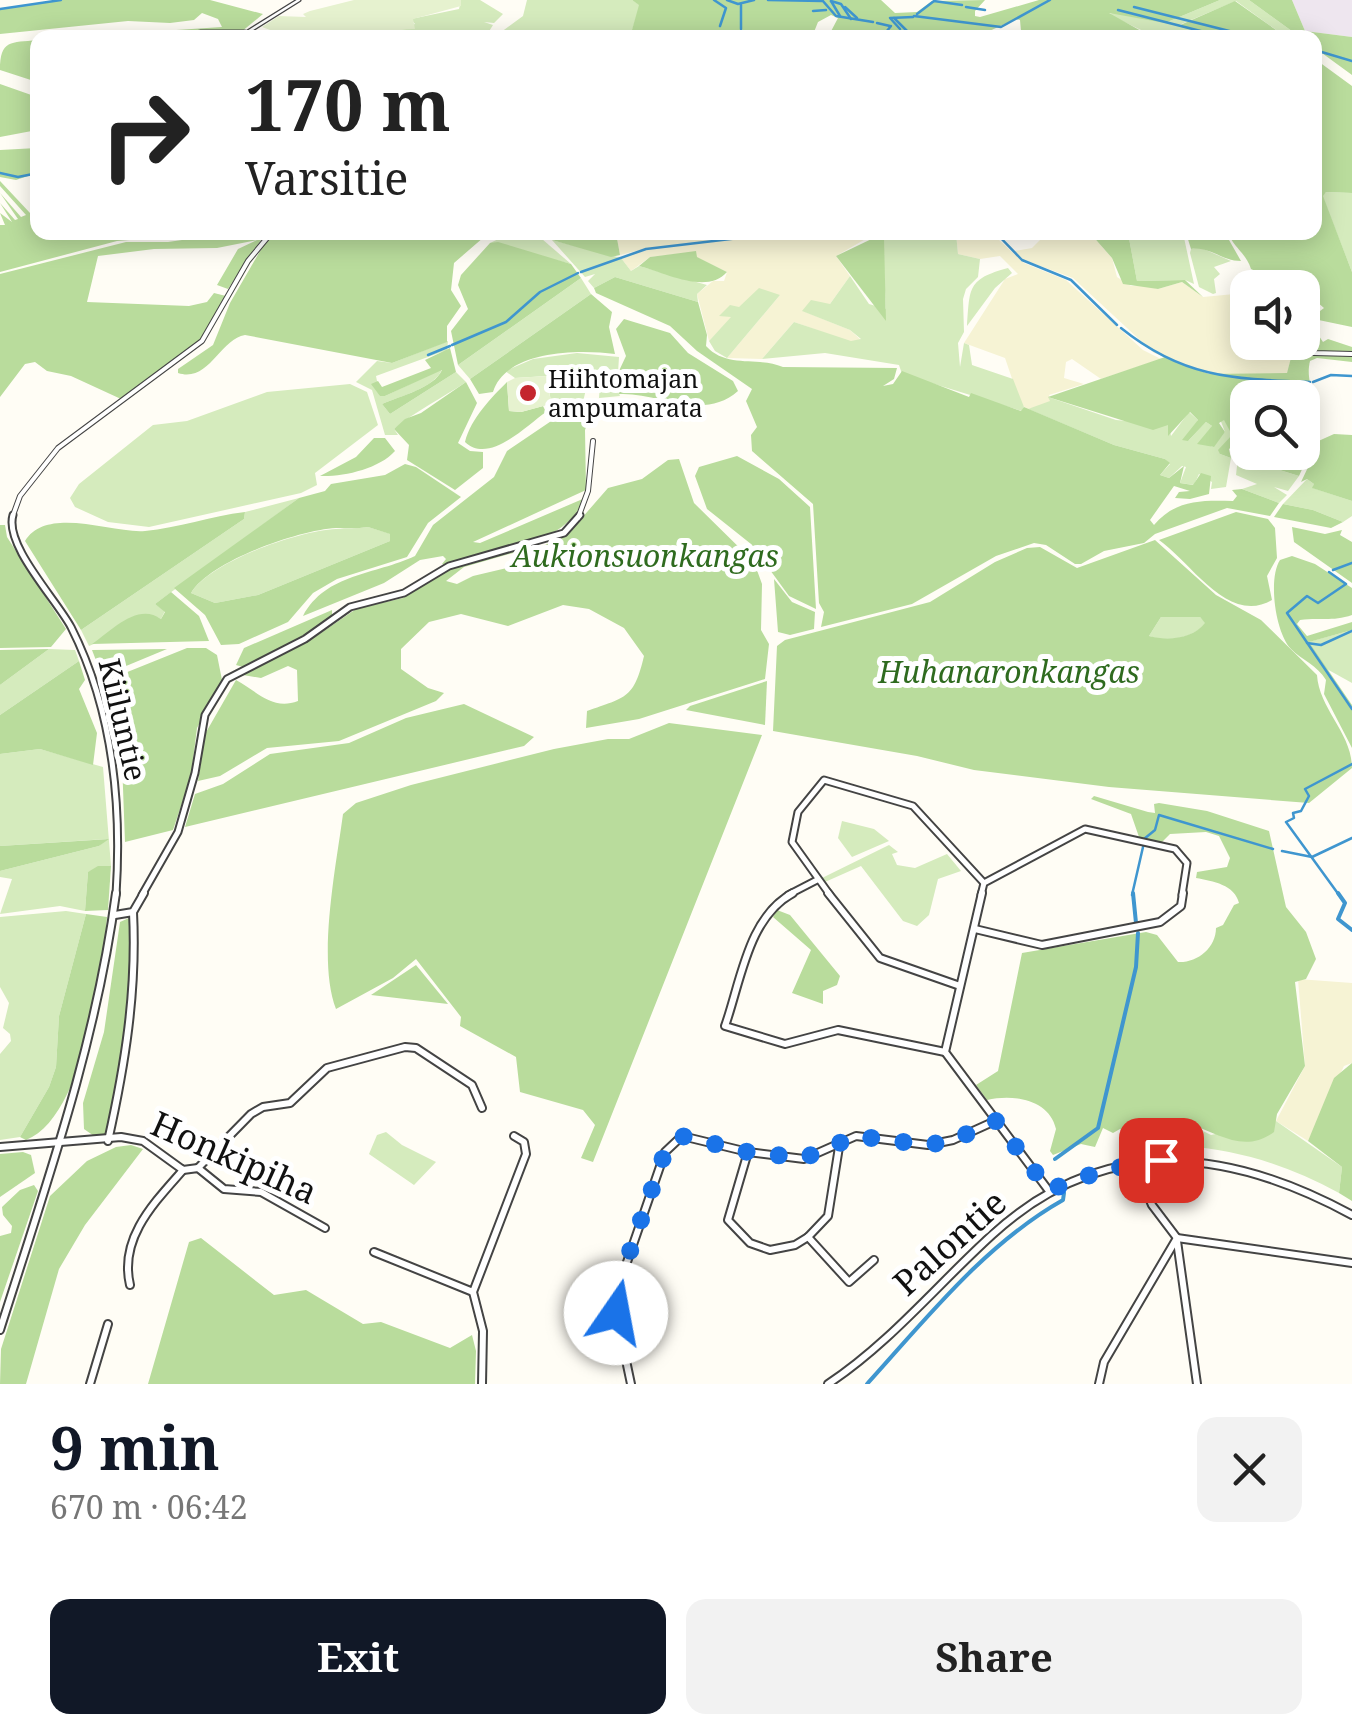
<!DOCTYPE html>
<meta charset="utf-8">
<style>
:root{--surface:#fff;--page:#f2f2f2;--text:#222;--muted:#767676;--accent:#111827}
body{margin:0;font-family:"Noto Serif",serif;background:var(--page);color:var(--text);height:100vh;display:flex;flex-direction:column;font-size:38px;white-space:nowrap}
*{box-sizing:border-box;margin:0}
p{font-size:32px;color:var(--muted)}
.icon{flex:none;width:55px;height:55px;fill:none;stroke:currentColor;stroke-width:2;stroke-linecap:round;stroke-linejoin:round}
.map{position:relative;height:1384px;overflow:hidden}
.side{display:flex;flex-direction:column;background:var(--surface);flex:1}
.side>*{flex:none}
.top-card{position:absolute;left:30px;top:30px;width:1292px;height:210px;border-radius:20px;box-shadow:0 5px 25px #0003;background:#fff;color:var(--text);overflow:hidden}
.buttons{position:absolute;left:1230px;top:270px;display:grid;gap:20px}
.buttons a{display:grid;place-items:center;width:90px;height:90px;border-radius:20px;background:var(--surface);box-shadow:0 5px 25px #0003;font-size:50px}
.pin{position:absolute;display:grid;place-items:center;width:85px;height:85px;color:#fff;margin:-42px;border-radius:20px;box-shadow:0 5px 15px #0006}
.me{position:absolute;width:110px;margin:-55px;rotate:12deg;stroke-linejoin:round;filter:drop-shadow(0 0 8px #0008)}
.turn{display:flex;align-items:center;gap:35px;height:210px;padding:0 50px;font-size:45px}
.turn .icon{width:130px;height:130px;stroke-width:2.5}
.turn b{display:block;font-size:70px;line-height:85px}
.round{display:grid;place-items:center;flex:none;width:105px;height:105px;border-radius:20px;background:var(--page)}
.headline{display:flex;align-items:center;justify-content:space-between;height:170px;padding:0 50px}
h1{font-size:60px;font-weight:700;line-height:75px;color:var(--accent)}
.action{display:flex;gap:20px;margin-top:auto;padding:20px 50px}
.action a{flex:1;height:115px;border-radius:20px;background:var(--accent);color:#fff;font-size:40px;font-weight:700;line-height:115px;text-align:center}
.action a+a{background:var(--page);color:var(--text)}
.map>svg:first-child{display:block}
.industrial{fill:#eee6ef}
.farmland{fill:#f6f3d4}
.green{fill:#d5ebbd}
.forest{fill:#b9dc9c;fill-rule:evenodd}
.pitch{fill:#e6f2cf}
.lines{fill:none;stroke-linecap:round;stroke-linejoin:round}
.stream-far1{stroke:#3f96cf;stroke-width:2.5}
.stream{stroke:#3f96cf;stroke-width:4}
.minor-far3-casing{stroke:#444;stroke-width:5}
.minor-far2-casing{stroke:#444;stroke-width:6}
.minor-far1-casing{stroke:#444;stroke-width:9}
.minor-casing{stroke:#444;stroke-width:10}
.minor-far3{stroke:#fff;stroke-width:2.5}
.minor-far2{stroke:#fff;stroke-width:4}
.minor-far1{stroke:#fff;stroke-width:5}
.minor{stroke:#fff;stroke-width:6}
.route{stroke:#1a73e8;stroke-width:18;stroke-dasharray:0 32.4}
.poi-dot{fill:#c4262e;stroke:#fff;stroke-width:4}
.labels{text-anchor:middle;stroke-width:10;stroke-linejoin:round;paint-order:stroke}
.far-poi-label{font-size:25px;fill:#111;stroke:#fff;text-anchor:start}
.park-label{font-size:30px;font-style:italic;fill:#2f6b1f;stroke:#fff}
.street-label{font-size:30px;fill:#111;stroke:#fff}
.near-street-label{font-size:35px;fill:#111;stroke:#fff}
</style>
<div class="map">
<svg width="1352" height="1384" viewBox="0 0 1352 1384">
<rect width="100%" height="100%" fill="#fffdf5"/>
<polygon class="industrial" points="1292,0 1352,0 1352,37 1305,31"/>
<g class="farmland">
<polygon points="781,232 876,233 836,256 850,276 830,304 803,311 850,330 861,340 851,342 794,322 762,359 727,358 780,295 739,307 726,315 732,317 709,341 697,294 713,281 724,281 727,272 696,257 696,252 650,257 631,271 621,258 648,248 620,255 616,233 765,233 756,237 785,234"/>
<polygon points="956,233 999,240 1024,263 1066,280 1143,350 1161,359 1101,379 1072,359 1066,362 1064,378 1084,384 1049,395 1051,401 1041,406 1028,409 1021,405 1005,358 964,343 1005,279 1018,274 1000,256 980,259 958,254"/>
<polygon points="1059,233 1090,233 1112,258 1117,277 1131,286 1144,285 1158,289 1182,282 1203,297 1245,293 1248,342 1290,345 1293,350 1287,374 1209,374 1154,353 1073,278 1024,260 1014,251 1032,248 1040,240 1062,239"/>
<polygon points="1298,979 1352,983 1352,1063 1344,1066 1308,1141 1276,1121 1305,1066"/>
</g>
<g class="green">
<polygon points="461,0 480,0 503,14 494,23 484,22 493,25 488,33 473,37 370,38 415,24 411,19 459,9"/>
<polygon points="527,0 632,0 640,5 630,37 493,38 523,16"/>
<polygon points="1220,0 1249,0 1300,37 1286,37 1236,1 1179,25 1192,30 1197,37 1131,37 1143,31 1108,14 1118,12 1165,23"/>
<polygon points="1326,192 1352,193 1352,272 1322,195"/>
<polygon points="887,232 956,233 958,254 980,259 978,277 966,289 963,299 964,332 958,343 960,367 964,343 969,345 972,365 1013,379 1024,407 1022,411 902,374 899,365 825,353 762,359 794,322 851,341 861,339 850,330 802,311 811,300 830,304 850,276 869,304 886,309 882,234"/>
<polygon points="511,233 542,239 571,264 490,243"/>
<polygon points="1128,233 1162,239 1150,233 1183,233 1194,284 1185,280 1137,281"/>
<polygon points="552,240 621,258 631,271 639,266 707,285 697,294 698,302 615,277 594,288 588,281 595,274 585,277"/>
<polygon points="1199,247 1231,261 1214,267 1220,274 1214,279 1216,293 1213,294 1199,287 1190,253 1191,249"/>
<path d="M1008 268 1012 273 995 288 967 326C970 288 967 279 1008 268Z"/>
<polygon points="581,278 591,294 470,379 458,365"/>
<polygon points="759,288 780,295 727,358 715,351 709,341 731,317 719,316 730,305 739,307"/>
<path d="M448 341 447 350 376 376 380 396H385L442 369C435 388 400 396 382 404L390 414 456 372 466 382C442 398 416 411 394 429L398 435H385L372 390 356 382 377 361 392 363Z"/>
<polygon points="577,353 619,357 617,389 620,396 599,398 600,384 588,381 582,406 552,409 547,376 515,378 505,371 533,359"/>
<polygon points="350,384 367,392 378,425 315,473 317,485 301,493 149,527 108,522 75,507 70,498 79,484 153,425 187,421 267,392"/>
<polygon points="1048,397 1116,420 1169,425 1171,436 1189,412 1198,420 1188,441 1206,422 1212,426 1208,445 1213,447 1225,432 1220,419 1225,420 1232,435 1220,454 1231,458 1226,487 1211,489 1212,482 1199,474 1194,485 1180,483 1186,467 1182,466 1169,478 1160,475 1170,464 1165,459 1114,445 1028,409 1050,401"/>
<polygon points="1238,457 1299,476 1288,491 1274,487 1287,495 1279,503 1242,489 1257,484 1236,475"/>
<polygon points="1307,479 1314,484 1313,488 1352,501 1352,516 1343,522 1313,510 1283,504"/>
<polygon points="299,498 155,604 165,611 161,619 157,617 89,646 81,630 244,519 245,512"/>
<path d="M368 527 391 534 390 541 258 595 215 603 191 593C211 561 298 531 336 529 347 528 356 529 368 527Z"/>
<path d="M1161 617H1200L1206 623C1193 639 1167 642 1149 636Z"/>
<polygon points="1352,630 1352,683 1325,668 1308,642"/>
<polygon points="49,649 75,650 79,661 0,715 0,685"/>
<polygon points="40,749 103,767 111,866 88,872 85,911 60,906 0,914 12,879 0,877 0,871 99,846 107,839 0,846 0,754"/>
<polygon points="842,821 874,829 889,841 852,857 838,838"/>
<polygon points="889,845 898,852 892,854 897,865 915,868 947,854 961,871 938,879 929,915 917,926 903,921 861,866 825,882 822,878"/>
<polygon points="66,911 86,914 59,1016 56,1067 49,1087 20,1137 0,1140 0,1054 11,1041 10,1034 3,1028 9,1003 0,987 0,917"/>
<path d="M1276 1121 1342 1167 1339 1193C1289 1166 1241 1150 1183 1146L1184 1135 1191 1125 1211 1135Z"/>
<polygon points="386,1132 402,1145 436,1162 414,1185 369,1154 377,1135"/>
</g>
<g class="forest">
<polygon points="63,0 210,0 263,14 235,37 54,38 222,27 218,19 202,13 194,20 170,23 128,21 0,34 0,9"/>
<polygon points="632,0 881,0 895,13 917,12 932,1 985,0 975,11 975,16 980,17 1039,0 1220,0 1165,23 1109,13 1143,32 1131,37 1046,38 1021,31 1020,20 1016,19 976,37 828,37 838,18 831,15 818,22 812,37 630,37 639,5"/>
<polygon points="1249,0 1292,0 1305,31 1352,37 1352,75 1315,48 1315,38 1300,37"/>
<polygon points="1235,1 1286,37 1197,37 1192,30 1178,26"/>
<path d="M37 40V82L0 70C0 39 11 43 37 40Z"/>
<path d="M1315 59 1352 86V193L1326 192 1323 196 1352 272V327L1309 318 1303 320 1309 330 1305 337 1317 333 1323 342 1328 339 1352 347V362L1317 358 1310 361C1307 374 1310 381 1312 394 1314 420 1311 453 1299 476L1250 461 1246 458 1247 449 1237 443 1229 449 1231 458 1220 454 1218 450 1232 435 1224 420 1219 423 1225 432 1214 447 1197 444 1212 426 1206 422 1188 441 1182 440 1198 420 1190 412 1168 436V425L1153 430 1048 397 1165 357 1209 374 1287 373 1293 350 1290 343 1305 345 1303 341V303L1320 311 1324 308 1317 302 1306 272 1293 273 1295 287H1276L1272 279 1251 269C1246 253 1234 248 1228 233L1315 232ZM1248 398H1302V452H1248Z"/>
<polygon points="0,84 37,97 37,130 0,137"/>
<polygon points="37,148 37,173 16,180 0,177 0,150"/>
<polygon points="0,181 30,213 37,211 38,232 215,233 117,241 0,272 0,225 5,225 0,213 12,222 0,203 15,220 18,219 0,193 21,217 26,215 0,186"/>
<polygon points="231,233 267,234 258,240 261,240 228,289 217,285 238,249 257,240 217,248 154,249 98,256 87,302 189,306 207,302 214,293 226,296 204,338 121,399 71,376 47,371 35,362 25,364 0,397 0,274 126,242 168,242"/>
<path d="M468 233 484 237 454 263 451 290 461 306 447 326V342L392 363 245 335C220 339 209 383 178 373V369L213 345 230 303 263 246 276 233Z"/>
<polygon points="545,233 616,233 620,255 611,257 552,240"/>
<polygon points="1090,233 1128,233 1137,281 1185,280 1203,297 1182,282 1158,289 1123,284 1112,258"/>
<path d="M1186 233H1225L1241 261C1222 261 1209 246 1191 249Z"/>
<polygon points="882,234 884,238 886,321 836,256"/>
<polygon points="498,242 571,264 581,278 458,365 451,331 468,309 458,285 461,275 490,243"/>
<path d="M696 251 697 257 727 272C707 295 666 273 639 266L650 257Z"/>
<path d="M615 277 698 302 707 335 706 346C727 369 757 356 783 367L897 368 894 379 883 386 893 384 902 371 969 397 971 393 1021 411 1024 407 1114 445 1165 459 1170 463 1160 475 1169 478 1184 466 1180 483 1193 485 1201 473 1211 476 1209 494 1190 499 1175 498 1179 492 1190 491 1174 486 1150 520 1154 525C1175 500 1201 500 1233 501L1237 496 1232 490 1242 489 1279 503 1270 516 1227 508 1155 534 1144 543 1104 551 1081 564H1075L1046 545 1034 543 996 556 912 604 821 627 824 612 819 603 813 504 752 451 751 435 757 427 746 401 752 389 697 351 670 326 596 293 594 288Z"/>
<path d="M591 294 612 312 609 327 615 354C578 349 506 350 493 392L479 394 470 379Z"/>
<path d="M624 319 670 333 688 353 733 381 738 391C703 422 658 392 619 394L618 373 626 356 616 329Z"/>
<path d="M450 348 456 372 390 414 382 404C400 396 434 388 442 370L385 396H380L371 384 378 381 382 387 431 368 425 360Z"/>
<polygon points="466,382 477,403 458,443 470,451 483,452 483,468 455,490 407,460 409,445 394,429 405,419 421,413"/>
<path d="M507 382 509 411 521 412 543 406 546 412C526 426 489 465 465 442 471 418 492 397 507 382Z"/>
<path d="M569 409 592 411 585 430 586 490 473 542 480 543 585 498C563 548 494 552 446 565L442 564 446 559 443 556 420 560 384 583 303 616C326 573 375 575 415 556L433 525 494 477 507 451Z"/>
<polygon points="1334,434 1352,435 1352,501 1312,488 1314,484 1307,479 1301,482 1311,461 1314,443"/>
<path d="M374 438H385L395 451C379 469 343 477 320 476L356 457Z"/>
<polygon points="737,456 779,479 810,507 816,609 789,596 751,544 707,509 695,476 699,467"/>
<path d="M679 459 694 503 754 562 762 584 761 630 769 644 765 679 639 719 586 728 587 711C627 697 634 698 644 656L624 628 589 609 563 605 508 626 461 614 429 622 401 649V669L428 688 444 693 436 701 339 741 267 748 220 776 198 781 205 734 236 680C257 691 272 711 298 701L297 670 288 666 261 678 243 675 312 639 356 609 403 598 442 571 532 546V553L526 555 520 551 464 567 446 581 457 584 473 576 528 563 545 545 567 535 608 488 642 479 668 460Z"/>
<path d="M405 464 416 467 461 497 428 523 407 557 337 579 313 593 288 622 239 644 221 645 205 615 174 588 299 498 325 491 331 484 385 475ZM368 527 390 534V541L258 595 215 603 191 593C210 561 299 530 336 528 348 528 356 529 368 527Z"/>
<polygon points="1283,504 1313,510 1343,522 1331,528 1274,517"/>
<path d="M245 512 244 519 81 630 25 541C47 505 114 534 145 531 178 528 211 516 245 512Z"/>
<path d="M1236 512 1268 519 1275 528 1277 558 1267 576 1272 600C1228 626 1190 561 1159 540Z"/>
<polygon points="0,525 5,525 7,537 66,629 51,647 0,648"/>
<polygon points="1292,527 1325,534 1342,530 1340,535 1352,542 1352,583 1294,542"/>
<path d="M1155 540 1216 595 1261 620 1317 675C1319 709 1352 733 1352 768L1309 803 1109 787 974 770 917 756 773 731 777 646 785 640 930 602 995 562 1027 548 1040 547 1077 568ZM1161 617H1200L1205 623C1193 639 1167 641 1149 636Z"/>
<path d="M1292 556 1315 564 1352 588V615C1332 622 1319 617 1300 620L1297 624 1307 636 1352 622V630L1309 642 1352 705V748L1324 694 1326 680C1317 665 1302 660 1291 649 1275 632 1268 578 1280 560Z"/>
<polygon points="774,579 792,602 815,612 814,629 790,635 778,632"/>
<path d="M171 592 199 616 209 641 92 644C112 630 138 602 161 619L165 612 155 604Z"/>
<path d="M332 610V615C306 636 274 654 243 667L236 665 244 648Z"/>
<polygon points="187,648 206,648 217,655 222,680 197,728 191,776 173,830 125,842 122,761 108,710 105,681"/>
<polygon points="49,649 0,685 0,650"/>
<polygon points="167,649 102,676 92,650"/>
<polygon points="79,661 85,680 79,689 97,733 93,765 40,749 0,754 0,715"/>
<polygon points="767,681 765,725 686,710 690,706"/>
<polygon points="464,704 534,737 524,746 185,827 195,794 223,784 270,754 349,743 406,718"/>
<path d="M669 723 762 735 593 1162 581 1158 595 1125 583 1110 520 1092 516 1057 460 1026 461 1017 416 959 393 978 336 1009C317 960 336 867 343 814L356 803 411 785 554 749 608 739H629Z"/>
<path d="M1094 796 1148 812 1155 813 1154 804 1159 803 1207 811 1269 831 1286 907 1306 932 1316 959 1306 979 1295 982 1305 1066 1277 1114 1274 1132C1244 1154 1218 1133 1192 1125L1184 1135 1183 1146 1141 1145 1120 1129 1113 1133 1103 1128 1095 1147 1081 1144 1053 1155 1050 1151 1056 1129C1049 1099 1013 1094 987 1100L976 1085 998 1071 1022 953 1146 932 1157 935 1178 962C1197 963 1216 948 1216 928L1223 925 1234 905 1239 903C1235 885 1213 881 1196 878L1197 872 1227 867 1230 858 1219 836 1206 832 1170 834 1161 843 1139 837 1131 814 1091 799Z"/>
<polygon points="109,839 99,846 0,871 0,846"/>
<polygon points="98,866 111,866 108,910 85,911 88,872"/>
<polygon points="777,910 790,915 840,976 837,985 823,991 823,1004 792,993 811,950 773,917"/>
<path d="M86 914 107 917C103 973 83 1118 26 1140L20 1137 49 1087 56 1067 59 1016Z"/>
<polygon points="129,918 130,1020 108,1130 104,1135 94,1136 84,1129 83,1103 104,1032 120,922"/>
<polygon points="416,965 448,1004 371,995"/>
<polygon points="1352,1063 1352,1201 1339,1193 1342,1167 1308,1141 1334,1078"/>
<polygon points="131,1145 143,1149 85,1225 59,1269 26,1384 0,1384 1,1349 50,1196 87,1161 116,1147"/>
<polygon points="23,1152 31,1155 35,1173 0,1197 0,1154"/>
<polygon points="34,1185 38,1191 0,1302 0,1236 11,1233 12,1226 3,1215 2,1207 20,1190"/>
<polygon points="201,1238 274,1295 306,1290 363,1324 381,1322 450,1348 472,1335 476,1351 475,1384 148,1384 189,1242"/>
</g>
<g class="pitch">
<path d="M354 0H461V6L413 19 415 29C398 28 385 36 367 37 333 40 293 40 262 27L279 16 306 17 303 14 310 11Z"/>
<polygon points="547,376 551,404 521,412 509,411 507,382 515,378"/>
</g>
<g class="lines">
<g class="stream-far1">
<polyline points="714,0 726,8 720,26"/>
<polyline points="727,0 738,4 754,0"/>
<polyline points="768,0 822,1"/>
<polyline points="822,0 836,16 873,22"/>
<polyline points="831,1 841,4 851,19"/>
<polyline points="831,1 840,16"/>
<polyline points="741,5 741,29"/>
<polyline points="845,7 857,18"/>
<polyline points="966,7 985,10"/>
<polyline points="1134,7 1257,38"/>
<polyline points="0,9 61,0"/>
<polyline points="1118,10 1228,38"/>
<polyline points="813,11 826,10"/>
<polyline points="917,14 934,1 962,5"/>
<polyline points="914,16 1001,27 1050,0"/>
<polyline points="894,18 914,38"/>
<polyline points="877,23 890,26"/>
<polyline points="900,29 890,18 913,17"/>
<polyline points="902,31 908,38"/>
<polyline points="862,36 882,37 891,26"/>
<polyline points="1315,50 1352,61"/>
<polyline points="0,173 18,177 38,173"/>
<polyline points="995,232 1022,260 1071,280 1117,325"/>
<polyline points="762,236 868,232"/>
<polyline points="581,272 646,249 756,236"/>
<path d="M1121 328C1183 378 1233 379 1310 382"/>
<polyline points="452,345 506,322 540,292 578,273"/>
<polyline points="428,355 450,346"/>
<polyline points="1313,382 1331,375 1352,376"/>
<polyline points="1333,570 1352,563"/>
<polyline points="1329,572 1346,584 1318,603 1307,596 1287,613 1352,709"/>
<polyline points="1307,643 1321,645 1352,631"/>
<polyline points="1144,839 1155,830 1159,815 1273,849"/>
<polyline points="1282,851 1312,857 1352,838"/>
<polyline points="1132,895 1143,847"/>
<polyline points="1339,895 1286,822 1294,818 1293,813 1301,811 1309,796 1305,789 1352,764"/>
</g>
<g class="stream">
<polyline points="1133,893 1136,923"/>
<polyline points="1338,893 1345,903 1338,919 1352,930"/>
<polyline points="1055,1159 1098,1128 1136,967 1138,933"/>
<path d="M867 1384C926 1319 985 1244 1063 1200L1064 1193"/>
</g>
<g class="minor-far3-casing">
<g id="minor-far3">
<polyline points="169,38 201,32 245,32"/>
<polyline points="238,38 299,0"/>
</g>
</g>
<g class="minor-far2-casing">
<g id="minor-far2">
<polyline points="1302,330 1314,353 1352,354"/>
<polyline points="12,518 20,496 58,448 202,341 248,261 272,232"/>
<polyline points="578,518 588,491 593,441"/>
</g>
</g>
<g class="minor-far1-casing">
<g id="minor-far1">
<path d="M13 515C4 545 56 599 71 627 113 710 122 804 116 895"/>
<polyline points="142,895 178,832 195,773 205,715 227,679 305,639 350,607 404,593 449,566 564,533 580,515"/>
<polyline points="788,895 817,880"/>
<polyline points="830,895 792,842 798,812 824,780 913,806 984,883"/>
<polyline points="981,895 984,883 1085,829 1175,849 1187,863 1182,895"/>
</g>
</g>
<g class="minor-casing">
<g id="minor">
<path d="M793 893C748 917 741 981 725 1026L785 1044 838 1030 945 1052"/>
<polyline points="828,893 880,958 960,986"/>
<polyline points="982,893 945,1052 1049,1191"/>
<polyline points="115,915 133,912 144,893"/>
<polyline points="975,929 1042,945 1160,922 1181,906 1183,893"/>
<path d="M108 1141C125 1065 137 991 133 912"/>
<polyline points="0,1147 121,1137 143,1141 183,1170 198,1168 224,1189 261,1192 325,1228"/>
<polyline points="748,1152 728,1220 750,1243 770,1250 795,1245 808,1237 828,1216 839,1147"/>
<polyline points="1134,1163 1152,1205 1177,1238"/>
<polyline points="198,1168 251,1114 263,1107 290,1103 327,1068 405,1047 416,1048 472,1085 482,1108"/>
<polyline points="808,1237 849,1282 874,1260"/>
<polyline points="1177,1238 1352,1263"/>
<polyline points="1177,1241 1197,1384"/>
<polyline points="374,1252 473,1292"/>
<path d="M130 1285C119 1238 154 1203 183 1170"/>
<path d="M0 1330C46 1185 96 1044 116 893"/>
<polyline points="90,1384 108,1324"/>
<polyline points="482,1384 483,1331 473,1292 526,1154 524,1142 514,1136"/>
<polyline points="631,1384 616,1313 617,1291 665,1152 682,1136 748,1152 804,1159 856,1136 928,1145 953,1140 995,1121"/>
<path d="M828 1384C890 1343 938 1284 992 1235 1103 1133 1227 1147 1352 1215"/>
<polyline points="1099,1384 1104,1362 1177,1238"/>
</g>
</g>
<use href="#minor-far3" class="minor-far3"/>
<use href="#minor-far2" class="minor-far2"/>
<use href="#minor-far1" class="minor-far1"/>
<use href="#minor" class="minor"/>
</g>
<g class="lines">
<polyline class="route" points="616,1313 616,1291 665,1152 682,1136 748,1152 804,1158 856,1136 928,1145 953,1140 996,1121 1049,1190 1104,1170 1161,1160"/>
</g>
<circle class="poi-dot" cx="528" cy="393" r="10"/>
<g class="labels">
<g class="far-poi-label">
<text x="548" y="388">Hiihtomajan<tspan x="548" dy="29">ampumarata</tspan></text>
</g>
<g class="park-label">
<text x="645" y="567">Aukionsuonkangas</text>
<text x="1009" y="683">Huhanaronkangas</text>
</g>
<g class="street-label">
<text transform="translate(122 720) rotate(77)" y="10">Kiiluntie</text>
</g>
<g class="near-street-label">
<text transform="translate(234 1158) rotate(24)" y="12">Honkipiha</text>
<text transform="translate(950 1243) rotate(-42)" y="12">Palontie</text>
</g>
</g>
</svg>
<div class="buttons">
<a><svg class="icon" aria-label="sound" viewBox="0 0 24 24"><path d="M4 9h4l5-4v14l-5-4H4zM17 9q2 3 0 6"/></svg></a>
<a><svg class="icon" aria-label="search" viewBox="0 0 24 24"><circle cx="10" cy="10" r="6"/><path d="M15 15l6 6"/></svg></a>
</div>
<div class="pin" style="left:1161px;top:1160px;background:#d93025"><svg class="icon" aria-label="arrive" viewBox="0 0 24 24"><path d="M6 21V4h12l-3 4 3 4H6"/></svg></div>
<svg class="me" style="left:616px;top:1313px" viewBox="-20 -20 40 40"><circle r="19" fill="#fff"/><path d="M0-13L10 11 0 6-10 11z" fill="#1a73e8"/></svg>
<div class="top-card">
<div class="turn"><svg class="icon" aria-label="right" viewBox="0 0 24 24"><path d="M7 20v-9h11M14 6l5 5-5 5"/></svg><div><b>170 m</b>Varsitie</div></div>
</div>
</div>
<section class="side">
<div class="headline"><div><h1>9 min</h1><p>670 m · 06:42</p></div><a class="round"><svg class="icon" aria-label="close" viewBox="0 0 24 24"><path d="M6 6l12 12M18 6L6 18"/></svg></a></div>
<div class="action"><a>Exit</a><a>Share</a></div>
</section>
